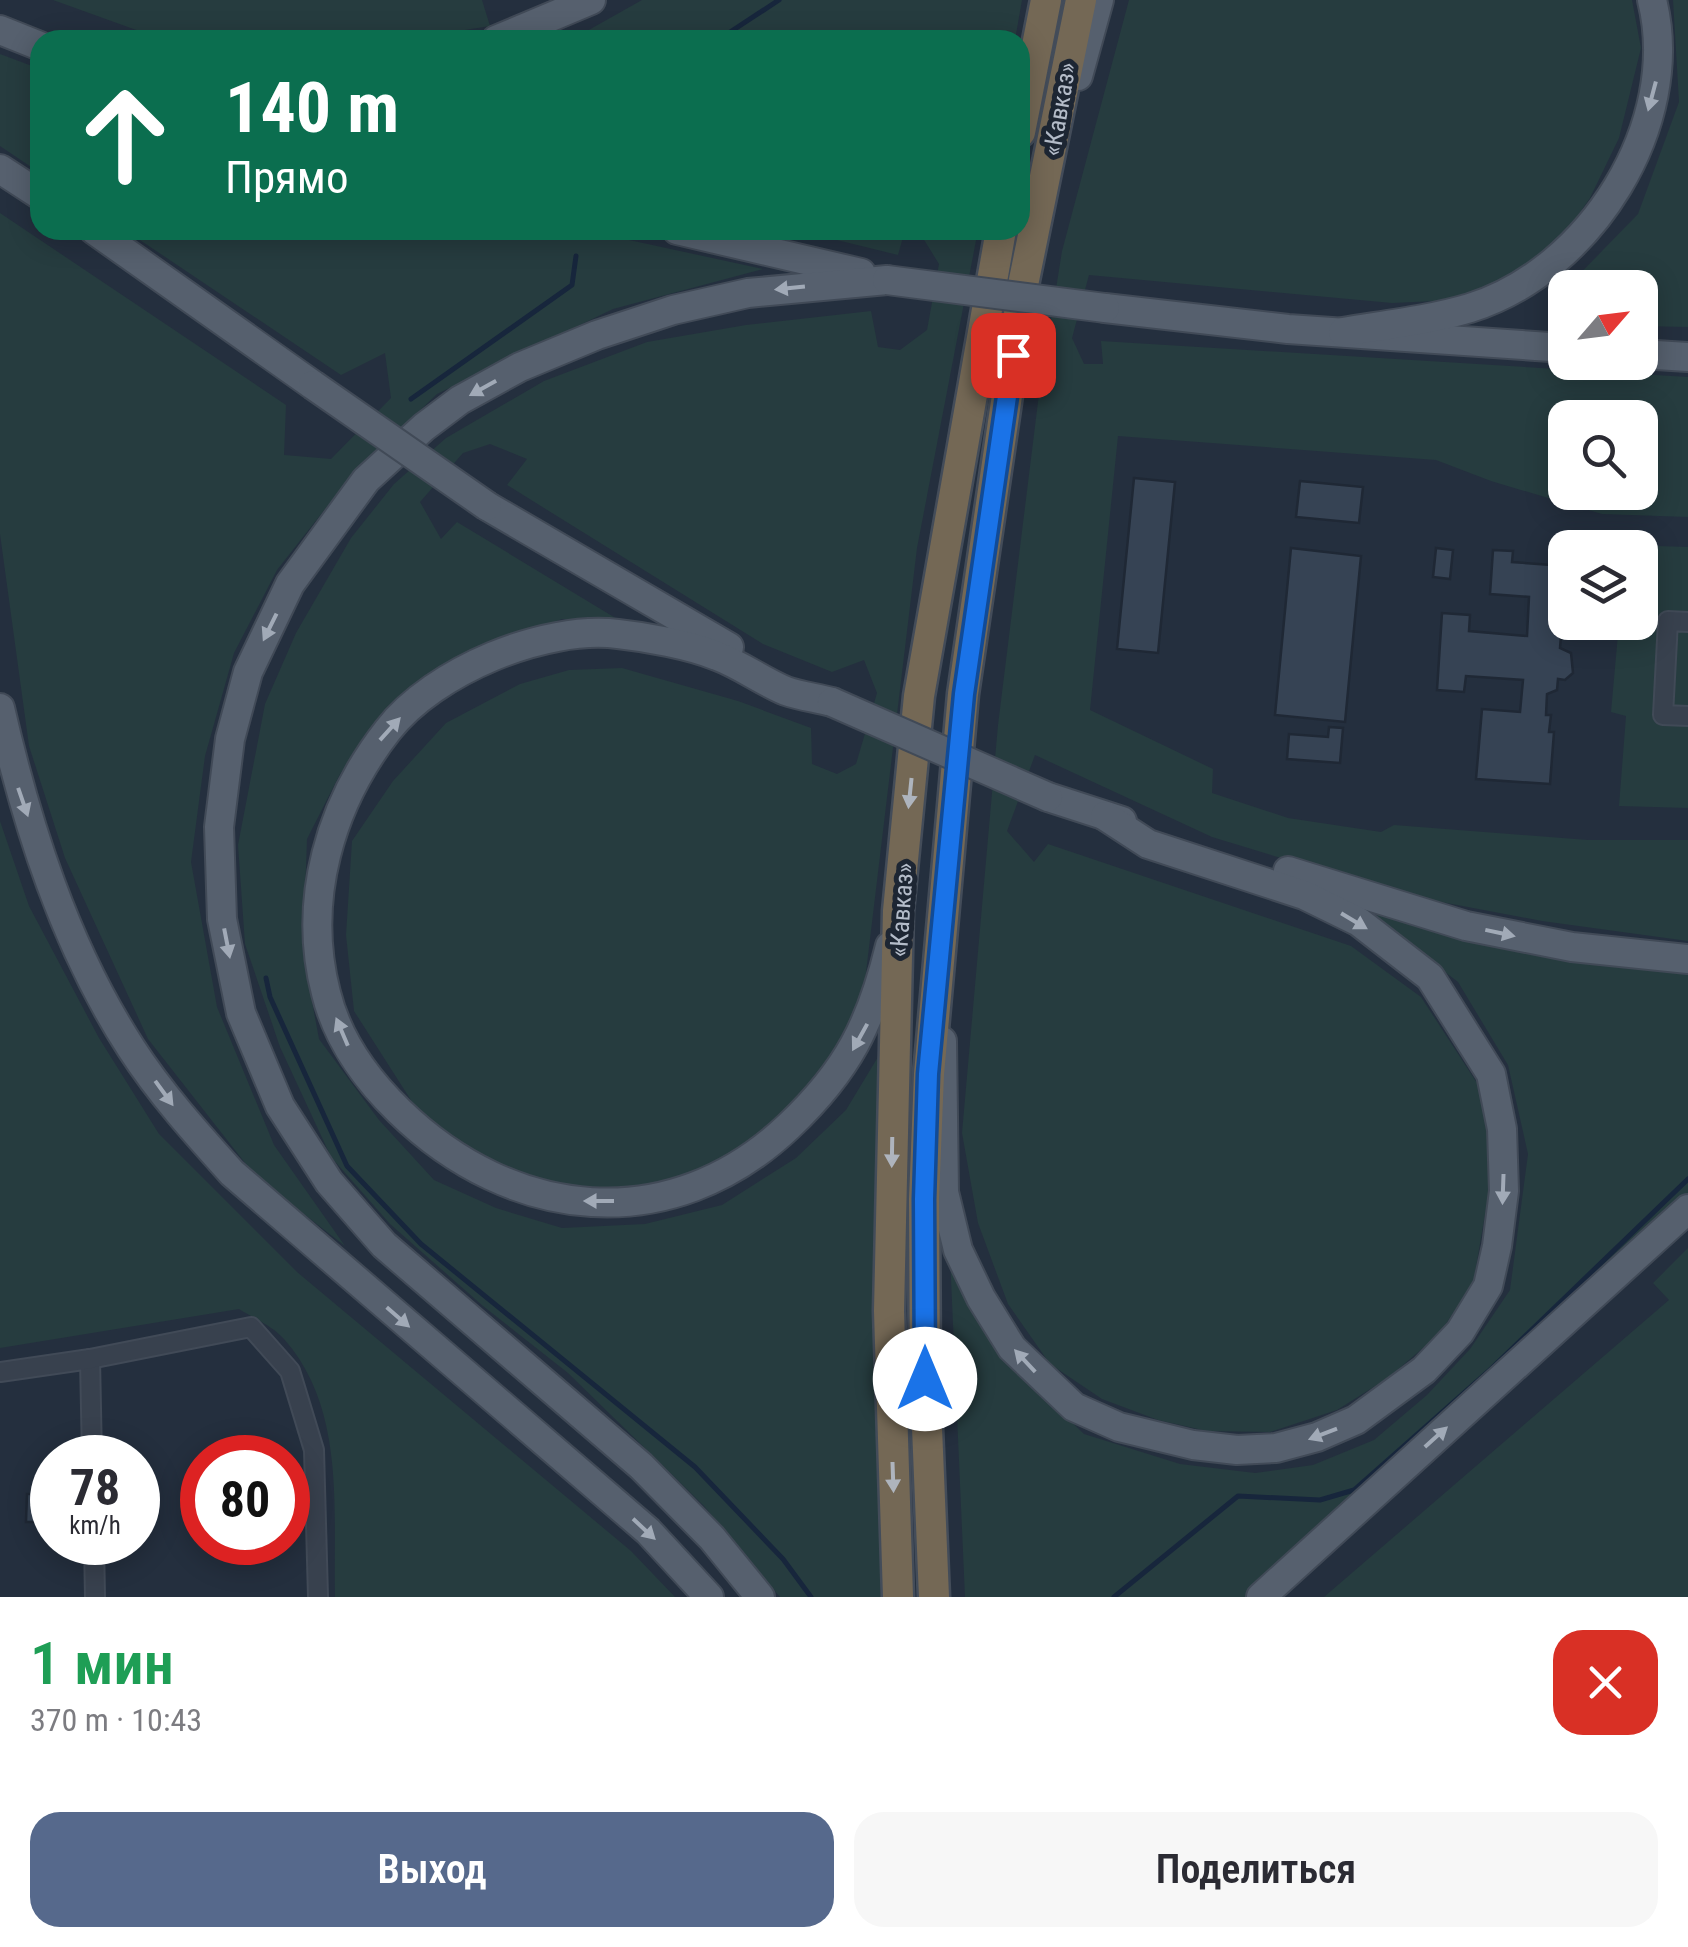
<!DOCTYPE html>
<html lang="ru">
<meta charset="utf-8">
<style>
:root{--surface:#fff;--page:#f7f7f7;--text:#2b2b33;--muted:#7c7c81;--accent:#56698c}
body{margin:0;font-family:"Roboto Condensed",sans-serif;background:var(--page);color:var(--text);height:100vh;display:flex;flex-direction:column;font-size:38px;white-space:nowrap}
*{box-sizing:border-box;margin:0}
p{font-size:32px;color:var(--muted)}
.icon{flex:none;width:55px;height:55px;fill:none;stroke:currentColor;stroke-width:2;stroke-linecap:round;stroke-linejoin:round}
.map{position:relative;height:1597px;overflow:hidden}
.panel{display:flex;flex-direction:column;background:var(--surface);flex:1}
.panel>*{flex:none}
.guide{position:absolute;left:30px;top:30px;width:1000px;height:210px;border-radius:30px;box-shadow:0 5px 25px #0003;background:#0b6e4f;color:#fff;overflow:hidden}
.needle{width:65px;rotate:62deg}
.tools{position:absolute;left:1548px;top:270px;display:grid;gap:20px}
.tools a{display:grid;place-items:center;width:110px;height:110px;border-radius:20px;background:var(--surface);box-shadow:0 5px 25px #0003;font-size:50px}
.speed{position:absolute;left:30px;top:1435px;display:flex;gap:20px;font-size:50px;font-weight:700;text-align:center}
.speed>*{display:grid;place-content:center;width:130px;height:130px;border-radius:50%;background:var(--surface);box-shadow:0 5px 25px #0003;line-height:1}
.speed small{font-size:25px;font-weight:400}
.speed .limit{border:15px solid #d22;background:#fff;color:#111}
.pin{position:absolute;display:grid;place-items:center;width:85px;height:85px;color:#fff;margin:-42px;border-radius:20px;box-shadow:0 5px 15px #0006}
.me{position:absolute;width:110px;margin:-55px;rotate:0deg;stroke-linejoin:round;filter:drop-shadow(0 0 8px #0008)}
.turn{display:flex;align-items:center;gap:35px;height:210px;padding:0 30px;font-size:45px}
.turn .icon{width:130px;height:130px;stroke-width:2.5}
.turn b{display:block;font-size:70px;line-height:85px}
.round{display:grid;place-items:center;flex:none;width:105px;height:105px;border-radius:30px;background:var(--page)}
.head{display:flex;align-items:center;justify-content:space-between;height:170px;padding:0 30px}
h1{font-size:60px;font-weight:600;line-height:75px;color:#1e9e55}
.action{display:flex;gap:20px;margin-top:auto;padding:20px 30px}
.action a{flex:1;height:115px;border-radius:30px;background:var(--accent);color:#fff;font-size:40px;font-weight:600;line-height:115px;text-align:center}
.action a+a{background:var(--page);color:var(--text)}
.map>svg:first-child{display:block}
.green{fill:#263c3f;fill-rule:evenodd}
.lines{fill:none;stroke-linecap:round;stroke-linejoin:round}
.stream{stroke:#17263c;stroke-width:5}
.building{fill:#364354;stroke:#1f2835;stroke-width:2.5}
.street-casing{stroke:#414a57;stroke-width:22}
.primary-casing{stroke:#414a57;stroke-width:32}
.highway-casing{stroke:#434c59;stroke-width:35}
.street{stroke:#38414e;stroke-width:18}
.primary{stroke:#56606e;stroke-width:28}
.highway{stroke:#746855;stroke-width:30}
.primary-bridge-casing{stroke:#414a57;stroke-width:32;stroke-linecap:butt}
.primary-bridge{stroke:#56606e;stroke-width:28}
.oneway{fill:#a1aab7}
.oneway2{fill:#aeb4bd}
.route-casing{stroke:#114b97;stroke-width:25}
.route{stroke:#1a73e8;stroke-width:18}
.labels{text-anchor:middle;stroke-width:10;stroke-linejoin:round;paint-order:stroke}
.street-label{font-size:25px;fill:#b4bcc9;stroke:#1d2633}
</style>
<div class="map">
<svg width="1688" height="1597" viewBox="0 0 1688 1597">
<rect width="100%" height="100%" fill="#242f3e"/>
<g class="green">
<polygon points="53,0 482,0 490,26 402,40 164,40"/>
<polygon points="642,0 1022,0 1015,40 571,40"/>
<path d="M1129 0H1632L1641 48 1619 138 1590 198 1558 244 1515 274 1459 300 1392 303 1089 275 1072 338 1084 364H1103L1101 341 1688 377V517L1602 514 1491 481 1436 460 1118 436 1090 710 1213 769 1212 793 1288 818 1381 832 1394 825 1588 840H1688V941L1542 921 1399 894 1212 837 1035 755 1007 831 1034 862 1048 844 1351 946 1421 997 1479 1086 1493 1167 1473 1285 1438 1335 1388 1378 1337 1410 1270 1432 1207 1431 1158 1420 1102 1399 1050 1364 1008 1304 978 1223 962 1133 998 725 1038 402 1062 251ZM1565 418H1640V492H1565Z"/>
<polygon points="1673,0 1688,0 1688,327 1640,326 1640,288 1567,287 1638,214 1679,102"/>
<polygon points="0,54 40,69 40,173 0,146"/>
<polygon points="0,213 286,405 284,455 331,459 391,398 385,353 341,375 125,230 583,230 763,269 613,309 437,394 348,480 277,570 234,653 205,756 191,862 217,1007 274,1145 345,1246 256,1177 148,1039 65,858 29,746 0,534"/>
<polygon points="796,230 905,230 898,255"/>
<polygon points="909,230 978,230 917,548 864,989 837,1054 784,1126 723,1168 646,1192 565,1193 489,1164 423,1119 354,1011 346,935 352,841 393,781 446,723 520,684 569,670 622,668 738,701 811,728 812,764 837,774 856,764 877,693 864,660 832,672 763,644 507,485 527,459 490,444 463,453 420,502 441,539 457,522 627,625 562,619 489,647 402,695 340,774 307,839 303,953 319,1039 379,1120 434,1180 496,1208 562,1228 645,1224 722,1205 796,1158 846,1110 881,1052 887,1597 780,1597 704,1506 568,1373 483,1306 390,1224 331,1157 280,1047 245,944 238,845 265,704 296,633 351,538 394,484 446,438 544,381 647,342 746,325 871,311 878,347 900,350 927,330 939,264 921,235"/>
<polygon points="1626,545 1688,547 1688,808 1619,806 1626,716 1611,712 1619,623 1640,622 1640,548 1626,547"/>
<path d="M0 821 29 906 99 1038 159 1134 297 1272 631 1551 675 1597H335C333 1510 346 1409 284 1339 273 1326 253 1318 239 1309L0 1348Z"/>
<polygon points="1378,911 1688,967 1688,1197 1248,1597 965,1597 950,1256 1020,1372 1084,1434 1180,1464 1255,1473 1313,1465 1374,1440 1427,1395 1470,1349 1510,1290 1528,1154 1508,1065 1458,982 1376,919"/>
<polygon points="1688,1248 1688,1597 1324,1597 1669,1300 1653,1283"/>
</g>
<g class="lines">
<g class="stream">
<polyline points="718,40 779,0"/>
<polyline points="411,399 572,285 576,256"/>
<polyline points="266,978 270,997 347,1166 421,1244 695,1467 783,1559 811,1597"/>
<polyline points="1114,1597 1238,1496 1320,1500 1354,1490 1492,1368 1688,1179"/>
</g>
</g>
<g class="building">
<polygon points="1134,478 1175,482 1158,653 1117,649"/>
<polygon points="1300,481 1363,487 1359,523 1296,517"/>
<polygon points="1291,548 1361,556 1345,722 1275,715"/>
<polygon points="1436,548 1453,550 1450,579 1433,577"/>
<polygon points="1493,550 1513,551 1512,562 1565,566 1565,598 1554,597 1552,630 1557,630 1561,636 1560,648 1571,653 1573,673 1565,680 1558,679 1557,690 1547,694 1546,715 1551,715 1549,732 1554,732 1550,784 1476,779 1482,709 1520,712 1523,680 1466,676 1464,692 1437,690 1442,613 1470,615 1469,631 1527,636 1529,597 1490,594"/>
<polygon points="1329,727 1343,728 1340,763 1287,759 1289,734 1328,737"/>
<polygon points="27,1494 52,1494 52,1522 26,1522"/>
</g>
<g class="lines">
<g class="street-casing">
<g id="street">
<polyline points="1688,622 1668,621 1663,715 1688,716"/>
<polyline points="90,1359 92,1458"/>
<polyline points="0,1372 90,1359 251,1327 290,1371 314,1450 318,1597"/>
<polyline points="94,1542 95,1597"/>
</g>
</g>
<g class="primary-casing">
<g id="primary">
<polyline points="0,30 40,46"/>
<polyline points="496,40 591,0"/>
<polyline points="1078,76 1099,0"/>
<polyline points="0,169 40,195"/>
<polyline points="94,230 313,385"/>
<polyline points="677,230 861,273"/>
<polyline points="1105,308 1288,329 1565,348"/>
<path d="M1343 332C1385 325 1430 320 1470 308 1590 271 1683 124 1652 0"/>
<polyline points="1640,354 1688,357"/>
<polyline points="487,506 729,647"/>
<path d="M832 702C817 698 800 696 786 691 762 681 741 665 717 656 691 645 646 637 618 634 544 625 434 671 388 730 330 804 302 900 326 993 337 1038 366 1079 399 1111 512 1221 670 1239 789 1126 848 1070 871 1024 890 946"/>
<path d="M0 708C27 826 65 946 131 1048 160 1093 196 1133 232 1173L648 1531 709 1597"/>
<polyline points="1048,797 1122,821"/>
<polyline points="1288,871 1466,926 1572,947 1688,959"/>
<polyline points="942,1041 944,1192 958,1250 981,1298 1012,1348 1074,1407 1119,1427 1193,1445 1237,1450 1276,1448 1317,1437 1356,1420 1424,1370 1460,1332 1488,1286 1497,1246 1504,1191 1502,1129 1491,1074 1430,977 1359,922 1304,895 1148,844 1105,816"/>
<polyline points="760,1597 712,1538 641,1466 384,1245 329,1182 280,1106 241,1013 222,919 219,827 230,739 248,672 290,584 366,480 424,427 460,400 520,367 597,335 673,310 748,293 887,280"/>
<polyline points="1261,1597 1688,1209"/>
</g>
</g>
<g class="highway-casing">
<g id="highway">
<polyline points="1020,132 1046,0"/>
<polyline points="898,1597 889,1311 898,911 919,696 1001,230"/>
<polyline points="934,1597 925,1379 924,1199 929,1074 963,694 1024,280 1081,0"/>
</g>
</g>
<use href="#street" class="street"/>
<use href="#primary" class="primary"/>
<use href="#highway" class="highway"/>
<g class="primary-bridge-casing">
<g id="primary-bridge">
<polyline points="887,280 1105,308"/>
<polyline points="313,385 487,506"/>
<polyline points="832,702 1048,797"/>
</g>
</g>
<use href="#primary-bridge" class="primary-bridge"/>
</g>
<defs><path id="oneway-solid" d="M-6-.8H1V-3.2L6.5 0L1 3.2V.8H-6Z" transform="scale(2.5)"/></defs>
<g class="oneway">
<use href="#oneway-solid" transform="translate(1652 96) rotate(105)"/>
<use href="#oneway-solid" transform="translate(790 288) rotate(174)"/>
<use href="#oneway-solid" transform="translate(483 388) rotate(151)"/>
<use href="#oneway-solid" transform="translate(270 627) rotate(116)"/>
<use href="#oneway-solid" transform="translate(390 729) rotate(-48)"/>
<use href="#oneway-solid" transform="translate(23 802) rotate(71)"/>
<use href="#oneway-solid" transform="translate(1354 921) rotate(31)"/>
<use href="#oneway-solid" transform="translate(1500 933) rotate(12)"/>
<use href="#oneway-solid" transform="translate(227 943) rotate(79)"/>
<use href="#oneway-solid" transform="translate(342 1032) rotate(-113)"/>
<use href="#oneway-solid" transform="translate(860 1037) rotate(119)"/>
<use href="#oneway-solid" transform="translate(164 1093) rotate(54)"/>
<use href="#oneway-solid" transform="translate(1503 1189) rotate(92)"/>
<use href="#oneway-solid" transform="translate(599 1201) rotate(180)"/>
<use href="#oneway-solid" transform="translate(398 1317) rotate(41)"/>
<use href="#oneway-solid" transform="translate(1025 1361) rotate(-133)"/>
<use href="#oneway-solid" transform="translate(1323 1434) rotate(159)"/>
<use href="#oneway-solid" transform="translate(1436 1437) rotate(-42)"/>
<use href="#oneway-solid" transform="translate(644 1529) rotate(43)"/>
</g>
<g class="oneway2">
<use href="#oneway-solid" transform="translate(910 793) rotate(96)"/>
<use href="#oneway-solid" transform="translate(892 1152) rotate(91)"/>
<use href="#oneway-solid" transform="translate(893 1477) rotate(88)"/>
</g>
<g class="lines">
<g class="route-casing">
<polyline id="route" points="925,1379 924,1199 928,1074 964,694 1013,355"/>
</g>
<use href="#route" class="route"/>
</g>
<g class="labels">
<g class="street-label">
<text transform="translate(1059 109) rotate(-80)" y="9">«Кавказ»</text>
<text transform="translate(901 910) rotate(-86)" y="9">«Кавказ»</text>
</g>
</g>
</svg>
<div class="tools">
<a><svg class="needle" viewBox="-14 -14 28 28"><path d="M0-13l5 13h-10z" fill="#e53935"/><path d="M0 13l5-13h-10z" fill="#7c7c81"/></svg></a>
<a><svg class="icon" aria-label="search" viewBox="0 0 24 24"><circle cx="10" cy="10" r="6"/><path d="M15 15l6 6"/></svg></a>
<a><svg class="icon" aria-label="layers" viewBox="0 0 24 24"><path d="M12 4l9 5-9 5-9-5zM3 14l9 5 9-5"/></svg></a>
</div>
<div class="speed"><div>78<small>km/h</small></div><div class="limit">80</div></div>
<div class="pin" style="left:1013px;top:355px;background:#d93025"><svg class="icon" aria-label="arrive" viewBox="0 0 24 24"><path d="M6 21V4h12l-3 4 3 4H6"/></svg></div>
<svg class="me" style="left:925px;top:1379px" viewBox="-20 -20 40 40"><circle r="19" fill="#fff"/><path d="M0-13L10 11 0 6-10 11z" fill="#1a73e8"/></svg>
<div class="guide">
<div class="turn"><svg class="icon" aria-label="ahead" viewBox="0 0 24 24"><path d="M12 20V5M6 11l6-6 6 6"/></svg><div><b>140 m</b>Прямо</div></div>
</div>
</div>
<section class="panel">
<div class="head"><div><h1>1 мин</h1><p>370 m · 10:43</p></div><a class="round" style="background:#d93025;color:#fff"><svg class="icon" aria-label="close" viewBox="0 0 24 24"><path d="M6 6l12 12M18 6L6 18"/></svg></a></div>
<div class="action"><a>Выход</a><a>Поделиться</a></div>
</section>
